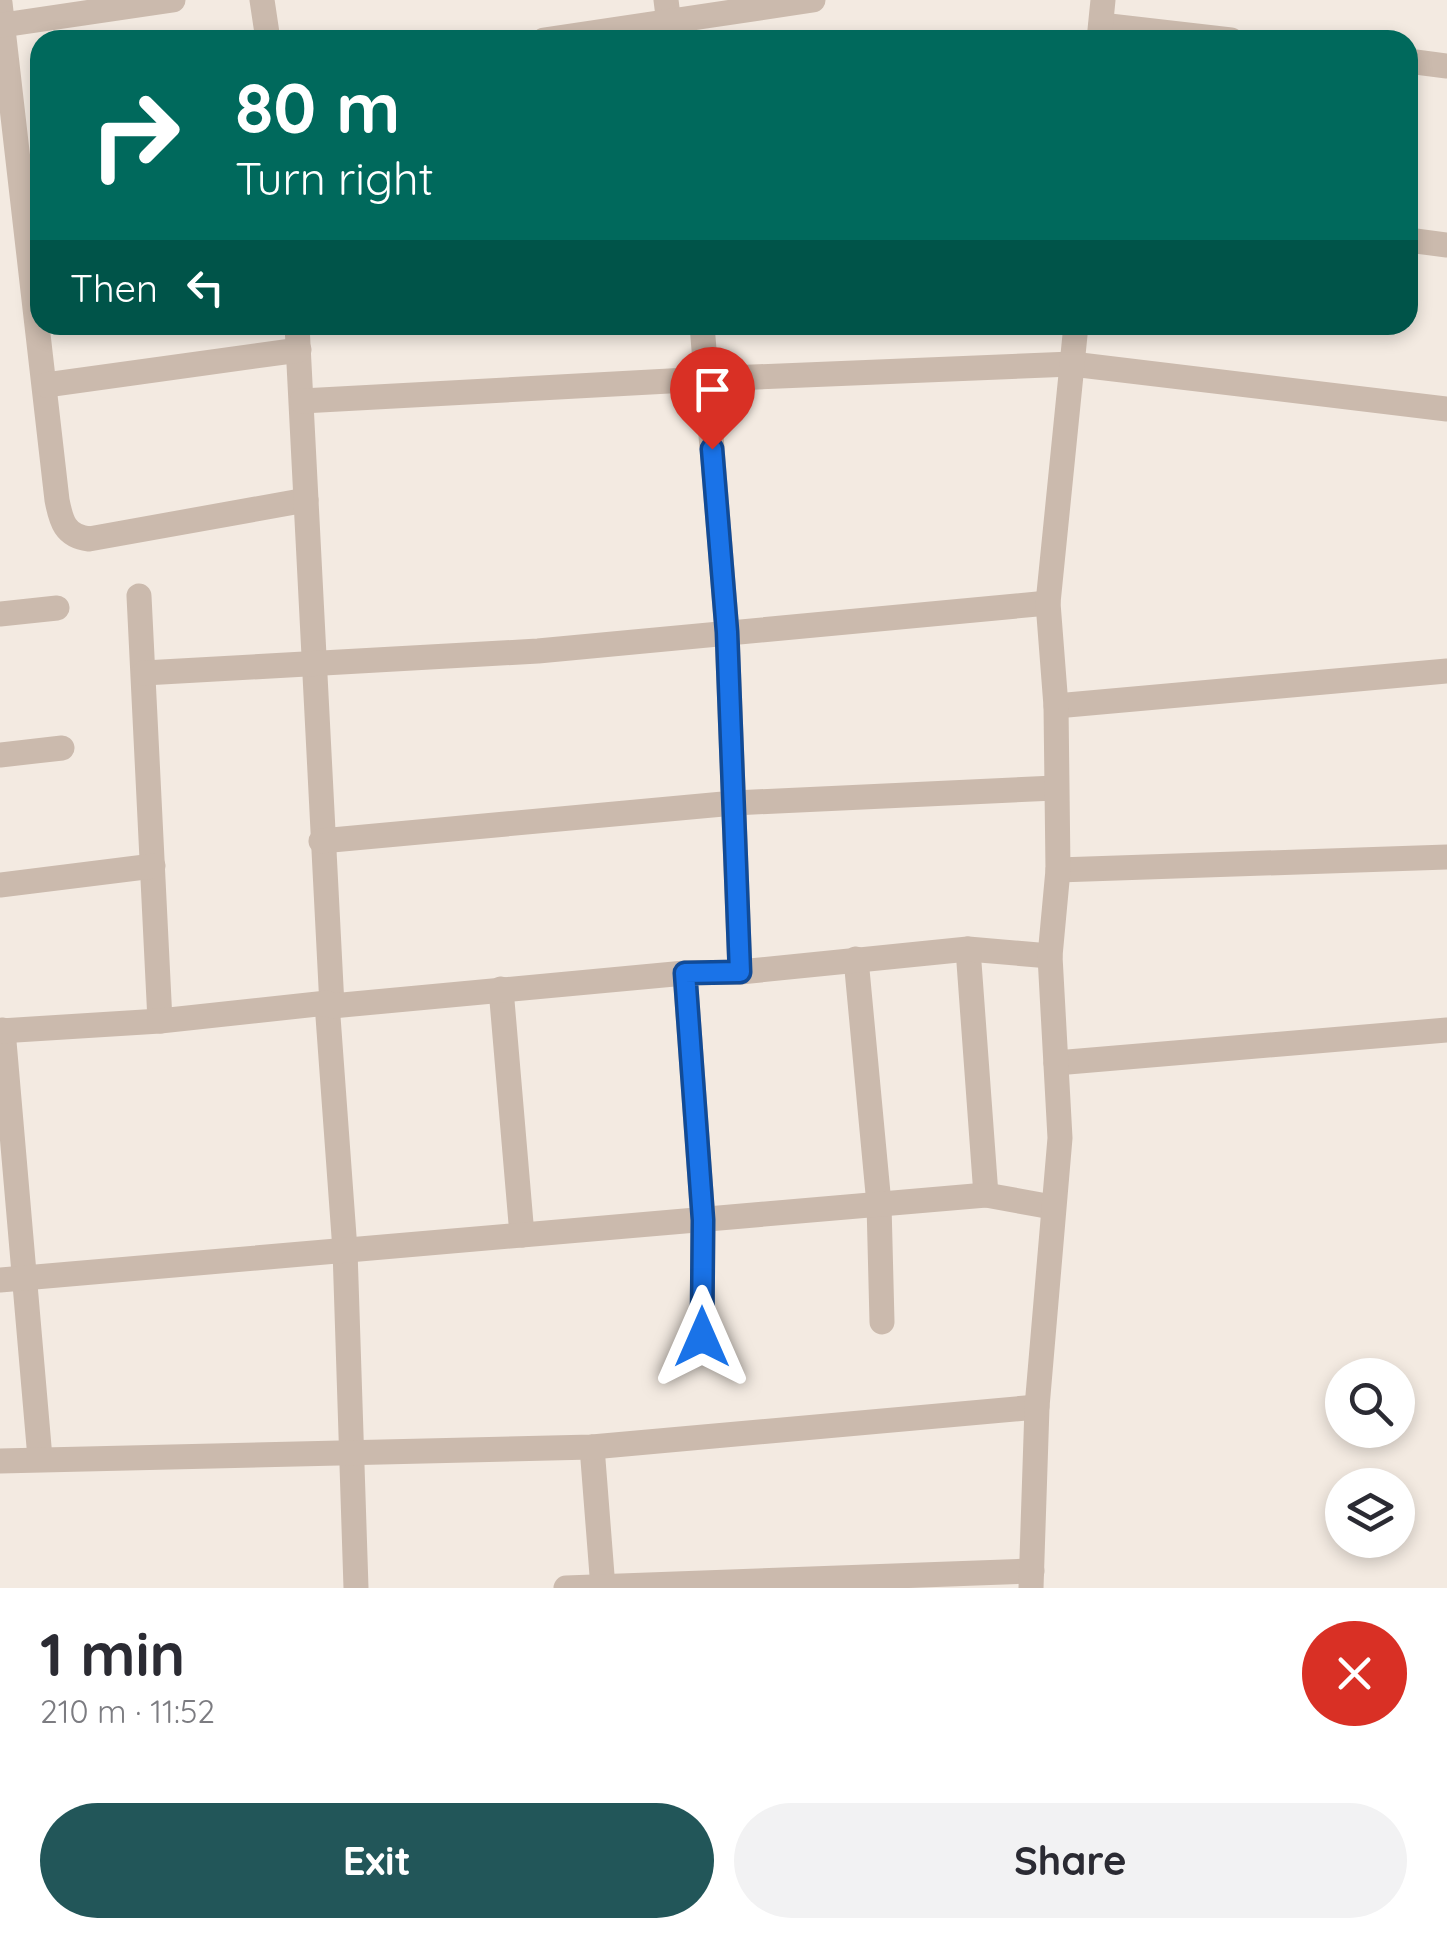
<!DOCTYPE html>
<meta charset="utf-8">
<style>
:root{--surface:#fff;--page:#f2f2f3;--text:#2b2b33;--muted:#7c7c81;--accent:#225659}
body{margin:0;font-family:Quicksand,sans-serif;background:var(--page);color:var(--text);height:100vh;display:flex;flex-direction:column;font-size:38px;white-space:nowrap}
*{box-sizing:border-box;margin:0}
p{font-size:32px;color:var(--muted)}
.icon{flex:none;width:55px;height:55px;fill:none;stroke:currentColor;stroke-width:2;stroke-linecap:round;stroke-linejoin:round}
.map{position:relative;height:1588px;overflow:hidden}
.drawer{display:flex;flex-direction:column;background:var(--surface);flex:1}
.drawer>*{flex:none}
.guide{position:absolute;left:30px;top:30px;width:1388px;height:305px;border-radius:30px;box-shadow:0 5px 15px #0003;background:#00695c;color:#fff;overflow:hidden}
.controls{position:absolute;left:1325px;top:1358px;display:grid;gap:20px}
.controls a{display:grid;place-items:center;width:90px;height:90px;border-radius:50%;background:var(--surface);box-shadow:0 5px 15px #0003;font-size:50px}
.pin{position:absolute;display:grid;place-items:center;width:85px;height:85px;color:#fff;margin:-102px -42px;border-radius:50% 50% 50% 0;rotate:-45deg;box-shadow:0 0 10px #0007}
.pin .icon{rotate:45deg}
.me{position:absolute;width:110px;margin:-55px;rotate:0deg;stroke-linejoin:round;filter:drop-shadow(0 0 8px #0008)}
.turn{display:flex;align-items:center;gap:35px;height:210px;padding:0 40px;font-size:45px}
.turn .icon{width:130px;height:130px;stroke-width:2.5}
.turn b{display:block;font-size:70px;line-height:85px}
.then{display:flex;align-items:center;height:95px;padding:0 40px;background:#0003;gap:20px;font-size:38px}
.round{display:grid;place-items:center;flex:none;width:105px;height:105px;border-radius:52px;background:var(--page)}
.headline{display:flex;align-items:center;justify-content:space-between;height:170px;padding:0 40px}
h1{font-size:60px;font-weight:700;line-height:75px}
.primary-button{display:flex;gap:20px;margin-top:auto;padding:20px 40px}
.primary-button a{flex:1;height:115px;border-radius:60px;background:var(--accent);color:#fff;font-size:40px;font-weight:700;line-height:115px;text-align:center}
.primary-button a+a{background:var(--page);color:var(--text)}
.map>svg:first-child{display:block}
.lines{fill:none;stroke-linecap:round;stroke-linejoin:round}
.minor{stroke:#cbbaad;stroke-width:25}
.route-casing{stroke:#114b97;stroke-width:25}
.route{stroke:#1a73e8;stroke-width:18}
</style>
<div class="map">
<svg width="1447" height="1588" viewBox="0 0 1447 1588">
<rect width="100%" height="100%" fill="#f3eae1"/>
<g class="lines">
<g class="minor">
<polyline points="262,0 268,40"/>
<polyline points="666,0 671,40"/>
<path d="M0 3 57 500C61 521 65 536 89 539L306 500"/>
<polyline points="3,25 173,0"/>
<polyline points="1101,25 1231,40"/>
<polyline points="544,40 813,0"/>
<polyline points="1099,40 1103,0"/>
<polyline points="1408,61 1447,66"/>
<polyline points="1408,240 1447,245"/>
<polyline points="297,325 332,1006"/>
<polyline points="702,325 727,632 740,972"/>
<polyline points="46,385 299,350"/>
<polyline points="302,401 706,379 1072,364 1447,409"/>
<polyline points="139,596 160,1021"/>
<polyline points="0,614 57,608"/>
<polyline points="144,673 538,651 1048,603"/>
<polyline points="1056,706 1447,671"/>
<polyline points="0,755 62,748"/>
<polyline points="321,841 734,803 1055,788"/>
<polyline points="1058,870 1447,857"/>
<polyline points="0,885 153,866"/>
<polyline points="968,949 986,1195"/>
<polyline points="856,959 879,1204 882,1322"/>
<polyline points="685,973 703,1220 702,1337"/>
<polyline points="501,989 522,1235"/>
<polyline points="327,1003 345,1250 356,1588"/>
<polyline points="3,1030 40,1458"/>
<polyline points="0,1031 160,1021 327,1003 332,1006 685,973 740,972 968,949 1050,956"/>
<polyline points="1056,1063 1447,1030"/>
<polyline points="0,1280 986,1195 1052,1207"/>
<polyline points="592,1447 603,1588"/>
<polyline points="0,1461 592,1447 1037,1407"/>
<polyline points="566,1588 1032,1571"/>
<polyline points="1031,1588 1037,1407 1060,1138 1050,956 1058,870 1056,706 1048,603 1076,325"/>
</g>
</g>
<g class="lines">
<g class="route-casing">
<polyline id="route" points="702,1337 703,1220 685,973 740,972 727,632 712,449"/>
</g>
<use href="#route" class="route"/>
</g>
</svg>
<div class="controls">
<a><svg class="icon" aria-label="search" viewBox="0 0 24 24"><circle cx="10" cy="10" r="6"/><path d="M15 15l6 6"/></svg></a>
<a><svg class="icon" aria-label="layers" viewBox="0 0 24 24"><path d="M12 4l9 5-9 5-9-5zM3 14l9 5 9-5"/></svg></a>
</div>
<div class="pin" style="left:712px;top:449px;background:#d93025"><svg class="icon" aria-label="arrive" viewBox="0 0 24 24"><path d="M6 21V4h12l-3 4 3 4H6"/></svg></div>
<svg class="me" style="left:702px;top:1337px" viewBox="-20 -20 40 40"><path d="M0-17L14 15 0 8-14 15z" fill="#1a73e8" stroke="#fff" stroke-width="4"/></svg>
<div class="guide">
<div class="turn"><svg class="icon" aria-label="right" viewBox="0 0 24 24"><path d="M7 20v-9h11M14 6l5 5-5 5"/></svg><div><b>80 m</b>Turn right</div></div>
<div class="then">Then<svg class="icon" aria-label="left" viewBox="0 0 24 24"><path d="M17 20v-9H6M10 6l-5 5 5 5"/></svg></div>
</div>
</div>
<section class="drawer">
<div class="headline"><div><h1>1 min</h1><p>210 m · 11:52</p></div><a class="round" style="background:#d93025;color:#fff"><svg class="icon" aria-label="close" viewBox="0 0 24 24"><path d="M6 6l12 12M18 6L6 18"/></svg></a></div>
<div class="primary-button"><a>Exit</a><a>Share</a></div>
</section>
